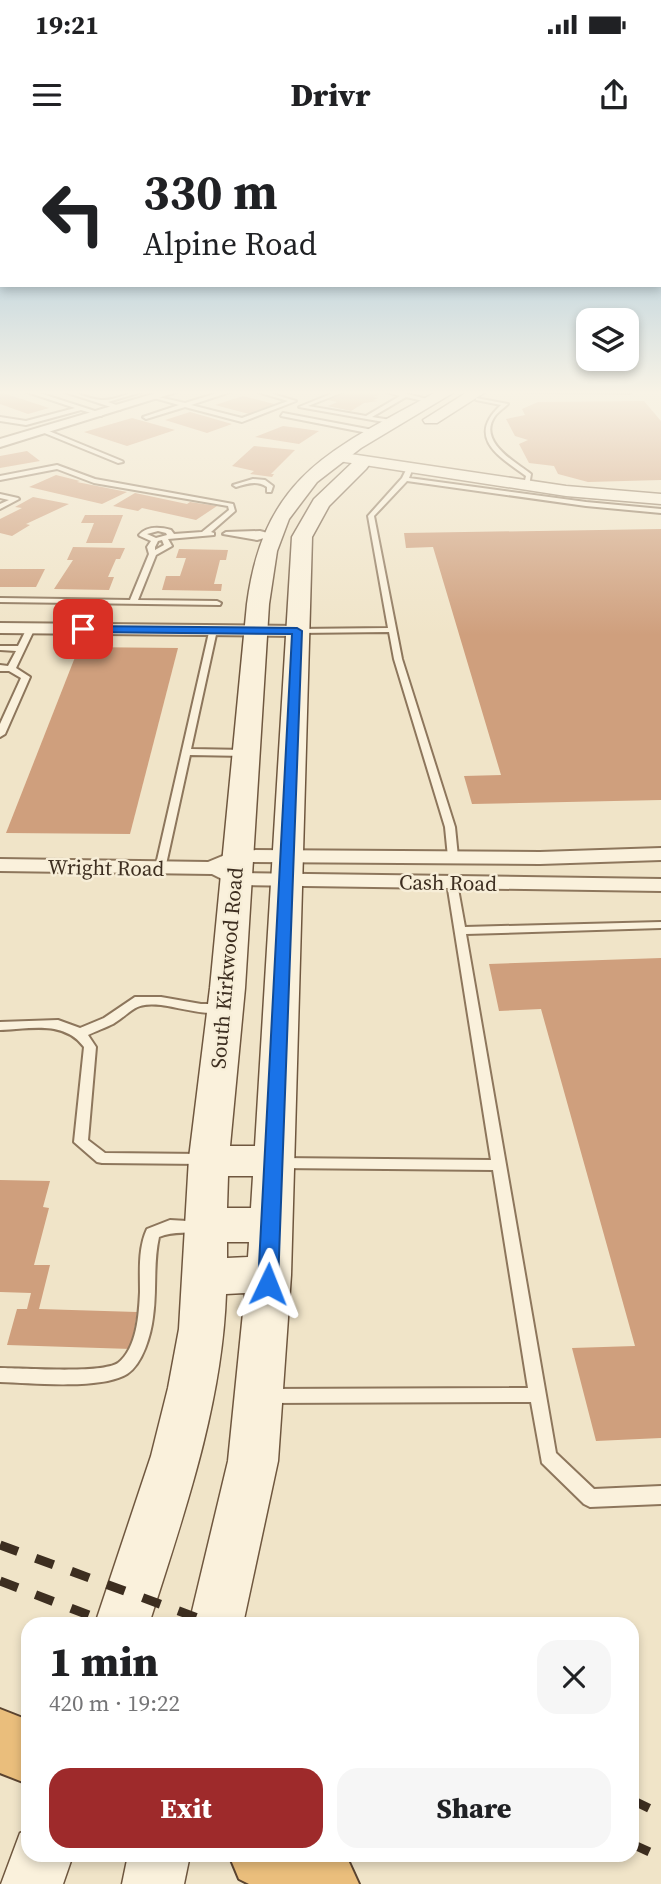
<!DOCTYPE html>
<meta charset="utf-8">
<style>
:root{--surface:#fff;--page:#f6f6f6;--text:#202124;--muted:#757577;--accent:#9e2a2b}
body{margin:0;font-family:"Source Serif 4",serif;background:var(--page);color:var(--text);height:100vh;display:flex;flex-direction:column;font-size:26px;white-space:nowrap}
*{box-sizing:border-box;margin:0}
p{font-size:23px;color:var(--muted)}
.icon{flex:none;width:38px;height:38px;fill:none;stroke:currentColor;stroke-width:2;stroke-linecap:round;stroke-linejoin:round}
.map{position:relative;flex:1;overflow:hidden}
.drawer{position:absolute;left:21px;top:1477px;width:618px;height:245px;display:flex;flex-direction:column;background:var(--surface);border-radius:21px;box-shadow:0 4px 10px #0003}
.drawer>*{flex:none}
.banner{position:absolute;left:0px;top:0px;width:662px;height:147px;box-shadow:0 4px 10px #0003;background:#fff;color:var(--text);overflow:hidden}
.buttons{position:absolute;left:576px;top:168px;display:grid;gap:14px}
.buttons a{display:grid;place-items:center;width:63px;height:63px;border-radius:14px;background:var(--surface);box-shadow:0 4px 10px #0003;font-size:35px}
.pin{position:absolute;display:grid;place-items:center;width:60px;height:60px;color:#fff;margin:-30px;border-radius:14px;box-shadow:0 4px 10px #0006}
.me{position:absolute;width:77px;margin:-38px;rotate:2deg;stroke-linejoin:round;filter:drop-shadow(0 0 5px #0008)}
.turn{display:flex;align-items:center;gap:24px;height:147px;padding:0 28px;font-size:32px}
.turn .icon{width:91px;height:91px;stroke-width:2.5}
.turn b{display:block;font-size:49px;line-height:60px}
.round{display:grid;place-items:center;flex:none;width:74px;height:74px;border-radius:21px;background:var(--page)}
.head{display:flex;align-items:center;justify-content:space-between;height:119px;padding:0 28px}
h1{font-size:42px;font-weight:800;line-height:52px}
.primary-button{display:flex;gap:14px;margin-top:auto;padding:14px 28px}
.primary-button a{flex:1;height:80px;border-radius:21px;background:var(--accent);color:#fff;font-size:28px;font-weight:800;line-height:80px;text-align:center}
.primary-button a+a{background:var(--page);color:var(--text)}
.status{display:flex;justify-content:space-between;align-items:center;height:49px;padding:0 35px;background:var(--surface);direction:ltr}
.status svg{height:19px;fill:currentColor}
header{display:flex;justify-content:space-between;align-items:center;height:91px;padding:0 28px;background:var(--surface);font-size:32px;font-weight:800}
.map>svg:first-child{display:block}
.building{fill:#cf9f7d}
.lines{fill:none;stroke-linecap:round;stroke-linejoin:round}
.service-casing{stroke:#8d765c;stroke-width:4}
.minor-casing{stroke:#8d765c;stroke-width:4}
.tertiary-casing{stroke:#8d765c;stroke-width:3}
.secondary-casing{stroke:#6f573f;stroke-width:3}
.trunk-casing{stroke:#5b4430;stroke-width:4}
.service{fill:#faf1dc;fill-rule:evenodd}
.minor{fill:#faf1dc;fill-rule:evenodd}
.tertiary{fill:#faf1dc;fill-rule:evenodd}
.secondary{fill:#faf1dc;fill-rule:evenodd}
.trunk{fill:#eabe7c;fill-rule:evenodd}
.rail{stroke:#3d2e20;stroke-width:9;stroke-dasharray:19 19;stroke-linecap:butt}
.route{fill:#1a73e8;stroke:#114b97;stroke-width:2}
.labels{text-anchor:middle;stroke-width:5;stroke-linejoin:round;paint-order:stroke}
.street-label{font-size:21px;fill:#3d2e20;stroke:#f7eed8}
</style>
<div class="status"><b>19:21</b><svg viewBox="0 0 49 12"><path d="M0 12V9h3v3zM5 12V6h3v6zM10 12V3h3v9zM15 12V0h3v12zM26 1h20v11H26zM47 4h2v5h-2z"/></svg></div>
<header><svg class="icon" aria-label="menu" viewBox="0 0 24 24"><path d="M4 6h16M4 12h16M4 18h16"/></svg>Drivr<svg class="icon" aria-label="share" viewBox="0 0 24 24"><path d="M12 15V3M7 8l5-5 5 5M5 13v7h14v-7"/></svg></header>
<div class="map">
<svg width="661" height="1744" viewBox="0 0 661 1744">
<rect width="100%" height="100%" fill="#f0e4c8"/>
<g class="building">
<polygon points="352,251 379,251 385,252 374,257 379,258 373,260 378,261 364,263 351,271 328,266 337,262 328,260"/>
<polygon points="0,252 49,268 28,274 0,264"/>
<polygon points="243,256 278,265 249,274 215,265"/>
<polygon points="644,261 661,281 661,340 588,342 558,334 554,326 529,323 519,304 528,300 515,296 506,279 525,275 522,269 538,262"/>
<polygon points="190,272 232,284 207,293 165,280"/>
<polygon points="132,278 175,290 127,306 84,292"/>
<polygon points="283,286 298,288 319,291 299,304 255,297"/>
<polygon points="254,306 295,310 271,334 274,334 272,337 250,334 254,331 232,326"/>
<polygon points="27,311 40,321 0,328 0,316"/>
<polygon points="56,335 80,341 77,342 127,352 102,364 29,347"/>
<polygon points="135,353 187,364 190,362 217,366 196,380 142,368 138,371 113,366"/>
<polygon points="33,357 69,364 26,384 30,385 12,396 0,393 0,379 22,368 15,367"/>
<polygon points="85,375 123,375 112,403 86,403 94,383 81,383"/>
<polygon points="661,389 661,660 472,664 464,636 501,635 433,407 406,408 404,393"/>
<polygon points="73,407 125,408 120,419 116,419 108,437 114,437 109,450 54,449 73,420 67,420"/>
<polygon points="179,409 228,410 226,420 220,420 214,444 222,444 221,451 162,450 166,436 180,436 186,418 176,418"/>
<polygon points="0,429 45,429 36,447 0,447"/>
<polygon points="79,507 178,508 130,694 6,693"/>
<polygon points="661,818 661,1298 596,1301 572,1208 635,1206 541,869 499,871 489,824"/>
<polygon points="0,1040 50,1041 43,1067 49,1068 34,1125 50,1125 39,1169 137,1172 131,1209 7,1205 17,1169 27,1169 31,1153 0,1152"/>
</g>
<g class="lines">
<g class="service-casing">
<g id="service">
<polygon points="24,251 33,251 104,274 101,276 81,270 26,285 0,281 0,277 26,281 75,268"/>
<path d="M62 251C76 251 87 259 101 260 115 261 130 251 145 251L108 262 122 267 120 270Z"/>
<polygon points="224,251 233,251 191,265 242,278 288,261 254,251 263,251 296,261 242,282 185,267 146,279 143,277 179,265 154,258 154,256 185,263"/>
<polygon points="338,251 346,251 308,266 366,276 400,256 384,251 395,251 435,261 432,263 406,257 372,277 397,281 395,284 299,267"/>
<polygon points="476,251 632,251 629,253"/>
<path d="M476 258 508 264C504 268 498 272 495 276 477 301 515 322 531 334L529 346 524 345 526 336C498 316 466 297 501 265L476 260Z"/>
<polygon points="283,273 378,291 381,293 378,295 281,276"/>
<polygon points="44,289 122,321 123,322 118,323 42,292"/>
<path d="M57 325 95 339 233 364 235 371 211 392 214 393V395L168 399 172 406 156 415 138 460 217 461 221 463 220 465 0 462V458L130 460 149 414 147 407 151 401 140 396 139 395C147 386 160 387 171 390L174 394 202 392 229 370 228 366 94 343 57 329 0 340V336ZM158 391 166 393 167 395 156 398 147 394ZM162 400 164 405 155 410V407L158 401Z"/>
<polygon points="410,326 413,328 409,338 586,362 661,369 661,373 586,366 407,341 374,376 402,519 455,687 458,717 453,720 448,717 445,687 394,519 389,492 297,493 293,491 297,489 388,488 368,376 402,338 407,328"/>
<path d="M253 339 265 340 273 346 271 352H267V347C256 340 247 344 236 347L233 345Z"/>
<polygon points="0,354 18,358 19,359 0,369 0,364 9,360 0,358"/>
<polygon points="260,391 275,395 257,400 223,394 226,392"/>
<polygon points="28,486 35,488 16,528 30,537 5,594 0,597 0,584 21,538 9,531 0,531 0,525 8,526 16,511 0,510 0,506 18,506"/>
<polygon points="210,488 217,490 191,609 246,610 251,613 246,616 190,615 165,729 160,732 155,729"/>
<polygon points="452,740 457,743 465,787 661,782 661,788 466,794 556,1313 594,1349 661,1346 661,1364 590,1367 584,1364 542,1323 531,1262 266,1263 260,1261 258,1256 260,1251 266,1249 528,1248 493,1030 279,1028 274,1027 272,1023 274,1019 279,1018 491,1020 447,743"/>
<path d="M135 857H161L201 864H224L230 868C217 880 179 867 161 865 133 862 134 871 113 884 105 888 96 891 88 895L96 907 88 1000 105 1013 203 1014 208 1015 210 1019 208 1023 203 1024 102 1023 97 1022 74 1002 84 907C64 880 30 889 0 890V882L58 880 80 888 104 878Z"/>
<path d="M170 1080 205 1082 207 1086 205 1090C190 1095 174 1090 159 1097 153 1123 157 1150 153 1177 151 1194 143 1224 127 1234 101 1250 31 1243 0 1242V1228C22 1228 102 1234 118 1223 137 1208 139 1174 140 1152 140 1132 138 1108 147 1089Z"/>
</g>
</g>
<g class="minor-casing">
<g id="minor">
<polygon points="163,251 180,251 0,307 0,299"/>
<polygon points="0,483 297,486 305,491 297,496 0,493"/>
<polygon points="661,708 661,720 540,724 241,722 228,728 238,733 661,739 661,751 234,745 212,734 0,731 0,719 208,722 237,710 540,712"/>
</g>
</g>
<g class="tertiary-casing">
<polygon id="tertiary" points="337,312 566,346 661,354 661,364 566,356 332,320 329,317 332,314"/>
</g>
<g class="secondary-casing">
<g id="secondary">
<path d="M438 251H456L361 308 317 342 289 379 277 411 269 464 245 848 230 1006H255L292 397 314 359 354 321H366L369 325 366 329 329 366 312 397 291 1135 278 1321 243 1484H189L228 1321 245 1153 226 1154C222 1267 183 1377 149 1484H95L151 1316 168 1248 179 1189 189 1018 210 848 247 464C264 334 333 309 438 251ZM228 1036H253L251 1068H227ZM227 1102H249L248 1117 227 1118Z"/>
<polygon points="469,251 487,251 437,283 425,283 423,280"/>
<polygon points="28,1690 28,1715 73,1715 63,1744 1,1744 20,1693"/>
<polygon points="128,1715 190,1715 184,1744 122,1744"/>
</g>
</g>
<g class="trunk-casing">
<g id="trunk">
<polygon points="0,1569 28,1580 28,1644 0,1633"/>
<polygon points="229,1715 339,1715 348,1720 359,1744 249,1744 239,1739"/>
</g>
</g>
<use href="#service" class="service"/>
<use href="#minor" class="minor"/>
<use href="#tertiary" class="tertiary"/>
<use href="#secondary" class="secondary"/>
<use href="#trunk" class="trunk"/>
<g class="rail">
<polyline points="0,1405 214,1484"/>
<polyline points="0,1441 112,1484"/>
<polyline points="632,1660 661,1674"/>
<polyline points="632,1704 661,1717"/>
</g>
</g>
<linearGradient id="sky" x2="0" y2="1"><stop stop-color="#8fbad6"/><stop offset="0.51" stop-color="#f8f3e6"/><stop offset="1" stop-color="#f8f3e6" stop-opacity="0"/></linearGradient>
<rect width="661" height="495" fill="url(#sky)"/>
<polygon class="route" points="80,486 297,488 302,491 278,1144 275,1150 268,1152 261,1150 258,1144 292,494 83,492 78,489"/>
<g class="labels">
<g class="street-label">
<text transform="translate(106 728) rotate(1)" y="7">Wright Road</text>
<text transform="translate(448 743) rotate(1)" y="7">Cash Road</text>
<text transform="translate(227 828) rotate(-85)" y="7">South Kirkwood Road</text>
</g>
</g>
</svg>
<div class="buttons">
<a><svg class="icon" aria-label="layers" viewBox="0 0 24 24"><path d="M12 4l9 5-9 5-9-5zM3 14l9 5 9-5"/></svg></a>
</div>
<div class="pin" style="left:83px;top:489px;background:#d93025"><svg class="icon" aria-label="arrive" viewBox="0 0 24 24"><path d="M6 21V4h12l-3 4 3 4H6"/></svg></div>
<svg class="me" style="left:268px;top:1144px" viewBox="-20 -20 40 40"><path d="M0-17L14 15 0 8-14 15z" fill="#1a73e8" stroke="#fff" stroke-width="4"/></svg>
<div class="banner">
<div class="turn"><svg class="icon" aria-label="left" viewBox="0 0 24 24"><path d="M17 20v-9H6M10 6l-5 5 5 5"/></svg><div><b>330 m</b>Alpine Road</div></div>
</div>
<section class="drawer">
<div class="head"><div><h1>1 min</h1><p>420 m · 19:22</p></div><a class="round"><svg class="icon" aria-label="close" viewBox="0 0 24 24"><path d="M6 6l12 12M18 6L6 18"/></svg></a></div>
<div class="primary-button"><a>Exit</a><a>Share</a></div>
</section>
</div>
